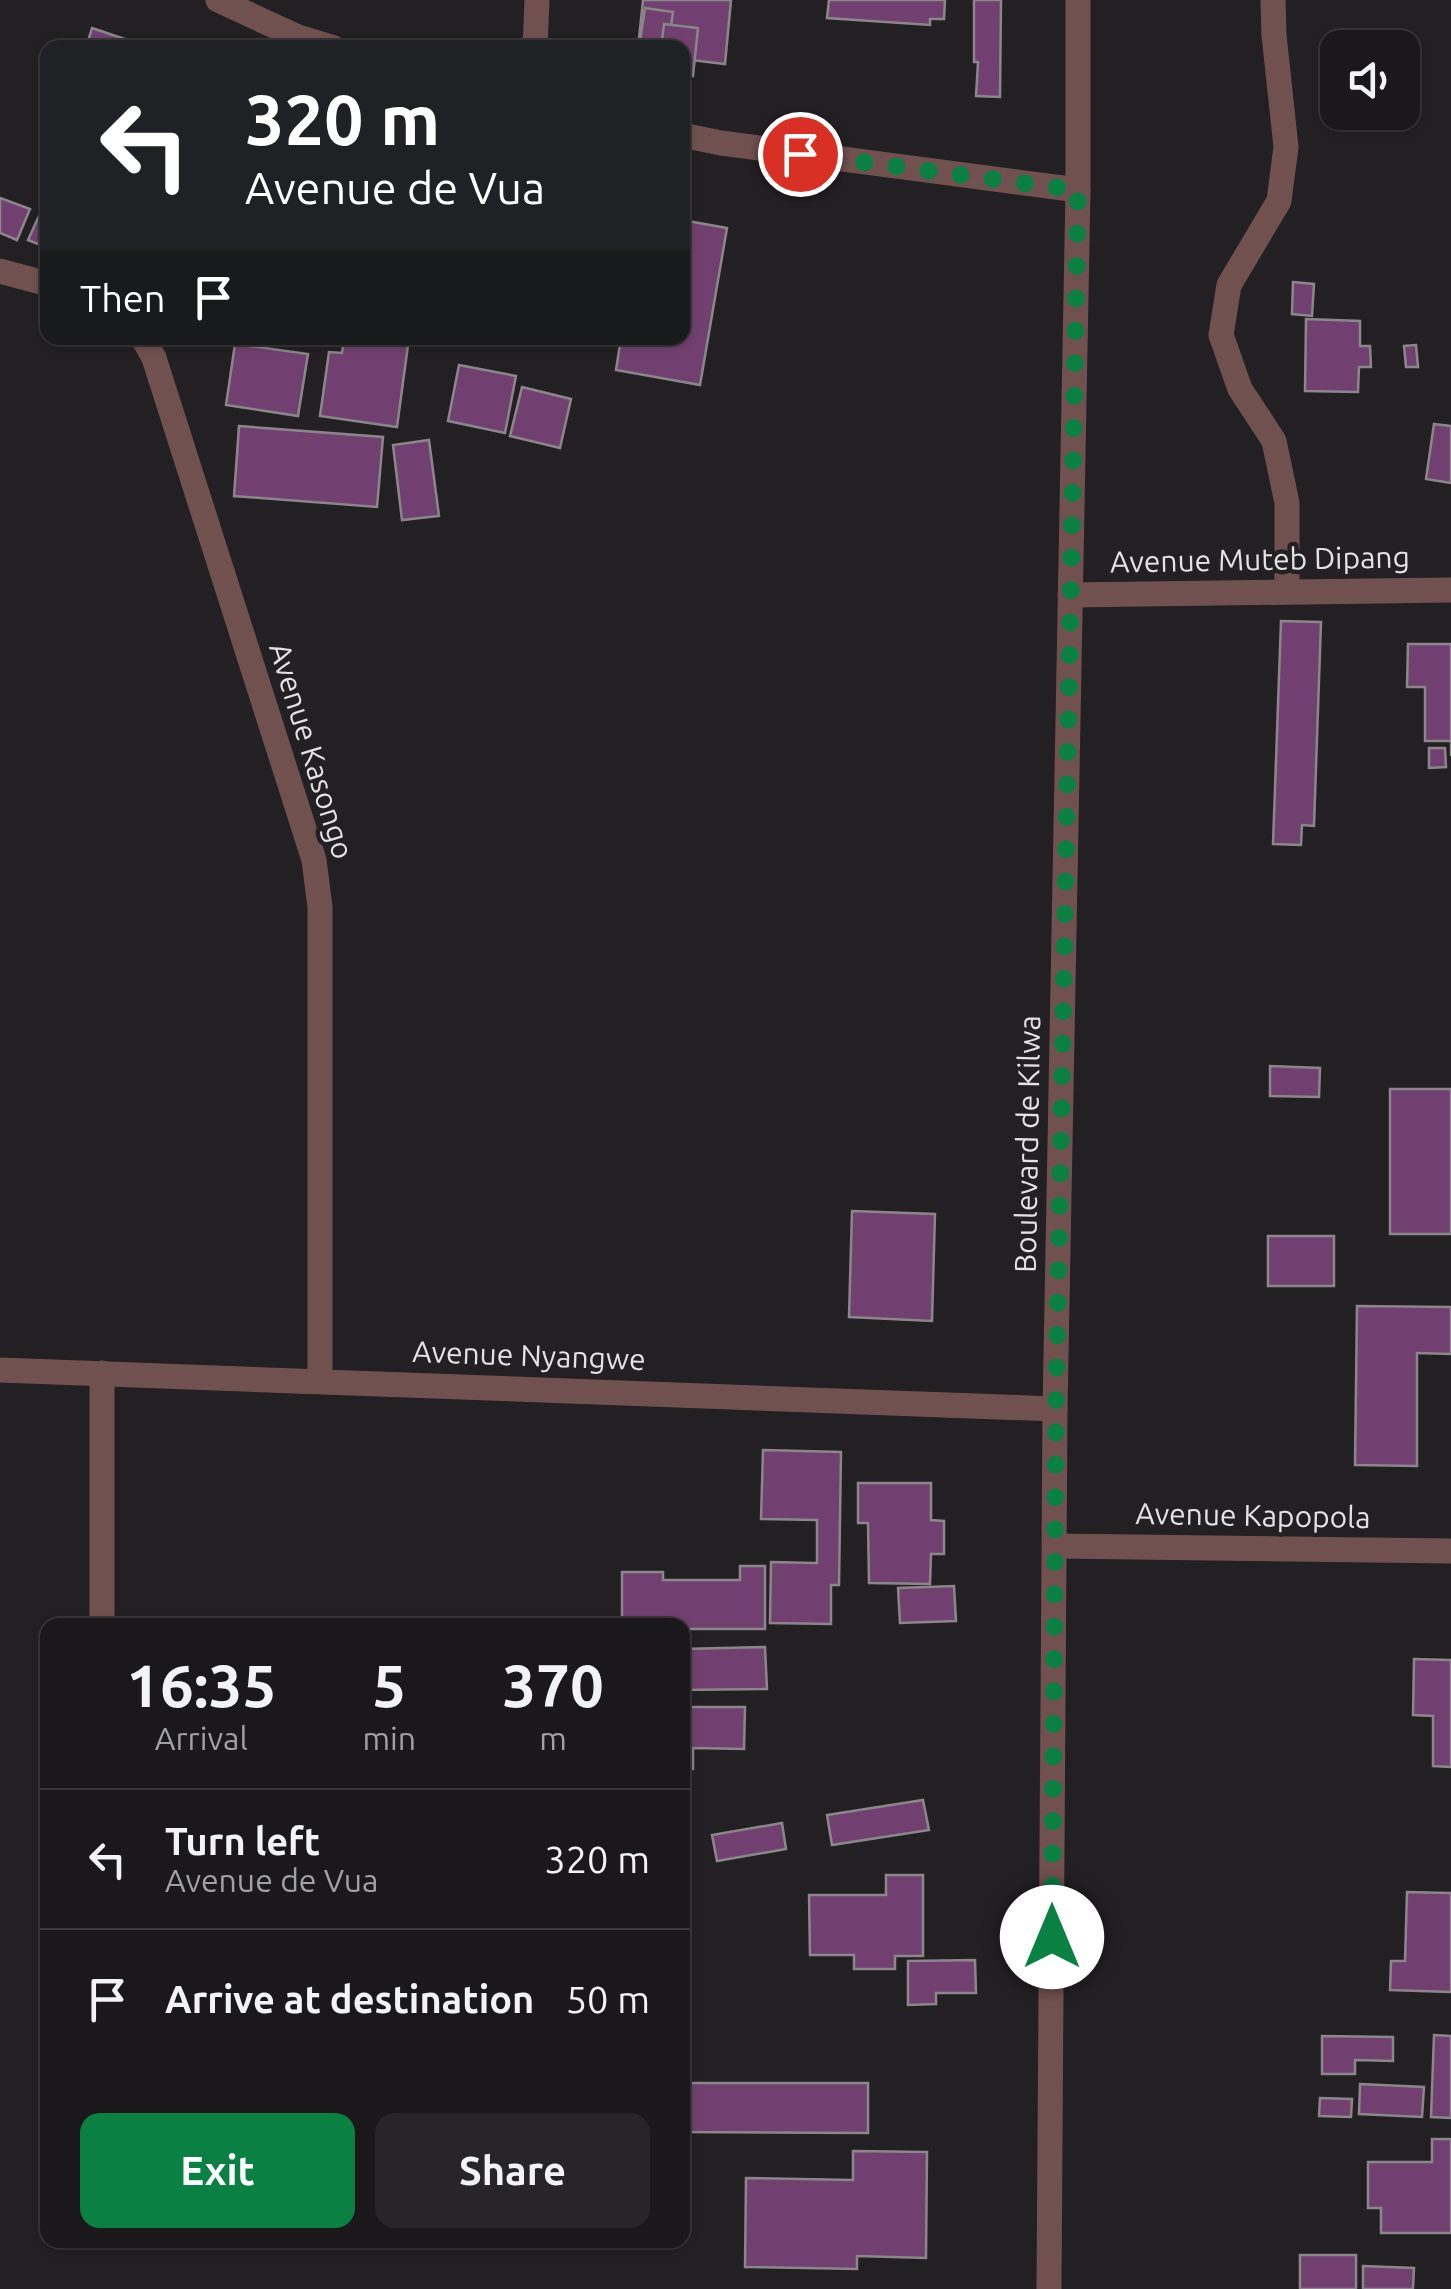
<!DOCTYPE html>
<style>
:root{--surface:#1a181a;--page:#272527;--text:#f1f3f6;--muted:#9fa0a2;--line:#383739;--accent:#0b8043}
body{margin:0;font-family:Ubuntu,sans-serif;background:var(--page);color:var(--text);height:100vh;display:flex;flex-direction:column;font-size:38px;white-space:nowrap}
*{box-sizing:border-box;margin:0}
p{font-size:32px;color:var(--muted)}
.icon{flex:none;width:55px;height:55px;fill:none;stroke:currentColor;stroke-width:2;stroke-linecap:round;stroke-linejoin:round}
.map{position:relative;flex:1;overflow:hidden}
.side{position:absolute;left:40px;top:1618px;width:650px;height:630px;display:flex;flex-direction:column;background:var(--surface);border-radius:20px;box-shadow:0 2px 8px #0004,0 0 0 2px var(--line)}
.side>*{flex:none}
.banner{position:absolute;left:40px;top:40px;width:650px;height:305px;border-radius:20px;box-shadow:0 2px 8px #0004,0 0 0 2px var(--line);background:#202124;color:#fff;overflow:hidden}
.controls{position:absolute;left:1320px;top:30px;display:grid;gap:20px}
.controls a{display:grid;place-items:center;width:100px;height:100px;border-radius:20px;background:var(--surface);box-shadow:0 2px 8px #0004,0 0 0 2px var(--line);font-size:50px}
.pin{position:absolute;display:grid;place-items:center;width:85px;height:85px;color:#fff;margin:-42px;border:5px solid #fff;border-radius:50%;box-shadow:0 2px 10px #0007}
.me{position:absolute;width:110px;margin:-55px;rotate:0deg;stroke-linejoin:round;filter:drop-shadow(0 0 8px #0008)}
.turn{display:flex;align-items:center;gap:35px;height:210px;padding:0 40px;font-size:45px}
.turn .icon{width:130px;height:130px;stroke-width:2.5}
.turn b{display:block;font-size:70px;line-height:85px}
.then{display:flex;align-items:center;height:95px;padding:0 40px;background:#0003;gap:20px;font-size:38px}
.eta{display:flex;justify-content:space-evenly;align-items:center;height:170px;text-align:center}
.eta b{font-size:60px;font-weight:600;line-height:70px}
.cta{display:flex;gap:20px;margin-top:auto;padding:20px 40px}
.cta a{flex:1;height:115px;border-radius:20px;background:var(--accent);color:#fff;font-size:40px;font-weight:600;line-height:115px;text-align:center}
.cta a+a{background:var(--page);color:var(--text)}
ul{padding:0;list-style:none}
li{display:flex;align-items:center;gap:30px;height:140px;padding:0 40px;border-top:2px solid var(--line)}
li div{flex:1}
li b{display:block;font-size:38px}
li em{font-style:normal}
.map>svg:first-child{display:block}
.building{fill:#714070;stroke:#8a868a;stroke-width:2.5}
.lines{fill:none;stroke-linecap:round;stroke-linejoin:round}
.minor{stroke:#715150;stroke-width:25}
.route{stroke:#0b8043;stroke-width:18;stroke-dasharray:0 32.4}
.labels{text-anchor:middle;stroke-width:9;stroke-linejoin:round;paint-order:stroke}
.street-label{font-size:30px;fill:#e3e2e3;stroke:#232023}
</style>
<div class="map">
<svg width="1451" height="2289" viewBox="0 0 1451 2289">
<rect width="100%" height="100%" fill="#232023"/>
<g class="building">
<polygon points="643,0 731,0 725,64 682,59 682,48 638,48"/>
<polygon points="829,0 945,0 944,19 930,19 930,25 827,18"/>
<polygon points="974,0 1001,0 1000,97 976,96 978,62 974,62"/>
<polygon points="645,8 673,12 668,48 639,48"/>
<polygon points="664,24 698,28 693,76 682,74 682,48 661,48"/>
<polygon points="92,28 125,39 122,48 86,48"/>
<polygon points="48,196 48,248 28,240"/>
<polygon points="0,198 30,209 17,240 0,233"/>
<polygon points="688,221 727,228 700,385 616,370 621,338 682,338 682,241 685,241"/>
<polygon points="1293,282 1314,284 1312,316 1292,314"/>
<polygon points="1306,319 1360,321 1360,346 1370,346 1371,367 1359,367 1358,392 1305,391"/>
<polygon points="344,338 408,345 397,427 320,416 329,352 342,353"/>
<polygon points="235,344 308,354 298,416 226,405"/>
<polygon points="1416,345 1418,367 1406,367 1404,346"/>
<polygon points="459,365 516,376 505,433 448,421"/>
<polygon points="522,387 571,399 560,448 510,436"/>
<polygon points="1434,424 1451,426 1451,483 1426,479"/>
<polygon points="239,426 383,437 377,507 234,496"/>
<polygon points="429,440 439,516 402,520 393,445"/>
<polygon points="1281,621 1321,622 1314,826 1302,825 1301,845 1273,844"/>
<polygon points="1408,644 1451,644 1451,756 1451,741 1425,741 1425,687 1407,687"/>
<polygon points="1429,748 1445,748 1446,767 1429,768"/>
<polygon points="1270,1066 1320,1068 1319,1097 1270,1096"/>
<rect x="1390" y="1089" width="61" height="145"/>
<polygon points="852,1211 935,1214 932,1321 849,1317"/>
<rect x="1268" y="1236" width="66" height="50"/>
<polygon points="1357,1306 1451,1307 1451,1354 1417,1353 1417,1466 1355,1465"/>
<polygon points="763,1450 841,1452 839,1585 831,1585 831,1624 770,1623 771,1562 817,1563 817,1520 761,1519"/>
<polygon points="858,1483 931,1483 931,1520 944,1521 944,1554 931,1554 930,1584 869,1583 868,1523 858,1523"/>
<polygon points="740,1566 765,1566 765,1629 682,1629 682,1625 622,1625 622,1572 663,1572 663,1580 740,1580"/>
<polygon points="954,1586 956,1621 900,1623 898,1588"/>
<polygon points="765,1647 767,1689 682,1690 682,1649"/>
<polygon points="1414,1659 1451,1660 1451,1767 1433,1766 1433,1716 1413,1715"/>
<polygon points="682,1707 745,1707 744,1749 693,1748 693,1769 682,1769"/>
<polygon points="923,1800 929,1830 832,1845 827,1815"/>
<polygon points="782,1823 786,1849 717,1861 712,1835"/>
<polygon points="886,1875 923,1875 923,1956 895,1956 895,1969 854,1969 854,1955 810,1955 809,1895 886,1895"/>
<polygon points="1407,1892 1451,1893 1451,1992 1390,1990 1391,1961 1405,1961"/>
<polygon points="975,1960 976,1993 936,1993 936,2004 908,2005 908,1961"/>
<polygon points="1434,2035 1451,2036 1451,2118 1431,2117"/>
<polygon points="1322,2036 1393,2037 1393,2061 1355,2060 1355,2074 1322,2074"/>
<polygon points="682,2083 868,2083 868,2133 682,2132"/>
<polygon points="1360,2084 1424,2087 1422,2117 1359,2114"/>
<polygon points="1320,2098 1352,2099 1351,2117 1319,2116"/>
<polygon points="1432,2139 1451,2139 1451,2233 1381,2233 1381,2208 1368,2208 1368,2162 1432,2162"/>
<polygon points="853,2151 927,2152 926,2258 857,2256 857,2269 745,2267 746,2178 853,2180"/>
<rect x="1300" y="2255" width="56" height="34"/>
<polygon points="1363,2266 1414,2268 1413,2289 1363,2289"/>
</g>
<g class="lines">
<g class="minor">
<polyline points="218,0 298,37 334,48"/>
<polyline points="1273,0 1274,35 1286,147 1279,201 1229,285 1221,335 1240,389 1274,441 1287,503 1287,591"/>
<polyline points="535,48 537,0"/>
<polyline points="682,135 721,143 1078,190"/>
<polyline points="0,271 48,284"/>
<polyline points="143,338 154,358 314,860 320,907 320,1380"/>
<polyline points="1070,595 1451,590"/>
<polyline points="0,1370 1055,1409"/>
<polyline points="102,1373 102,1625"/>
<polyline points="1055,1546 1451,1551"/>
<polyline points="1049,2289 1055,1409 1078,190 1078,0"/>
</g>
</g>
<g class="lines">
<polyline class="route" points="800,154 1078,190 1056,1409 1052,1937"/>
</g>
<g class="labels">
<g class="street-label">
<text transform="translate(1260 560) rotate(-1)" y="10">Avenue Muteb Dipang</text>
<text transform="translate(311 751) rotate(73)" y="10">Avenue Kasongo</text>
<text transform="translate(1028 1144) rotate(-89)" y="10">Boulevard de Kilwa</text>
<text transform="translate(529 1356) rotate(2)" y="10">Avenue Nyangwe</text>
<text transform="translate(1253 1516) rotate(1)" y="10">Avenue Kapopola</text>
</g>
</g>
</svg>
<div class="controls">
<a><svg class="icon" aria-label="sound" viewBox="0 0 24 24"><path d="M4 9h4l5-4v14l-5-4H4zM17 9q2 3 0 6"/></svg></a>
</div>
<div class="pin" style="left:800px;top:154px;background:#d93025"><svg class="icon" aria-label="arrive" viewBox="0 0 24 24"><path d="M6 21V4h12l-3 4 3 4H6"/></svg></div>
<svg class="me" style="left:1052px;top:1937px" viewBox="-20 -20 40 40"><circle r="19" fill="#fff"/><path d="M0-13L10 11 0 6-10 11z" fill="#0b8043"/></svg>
<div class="banner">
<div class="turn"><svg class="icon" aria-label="left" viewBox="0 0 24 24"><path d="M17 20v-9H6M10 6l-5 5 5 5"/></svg><div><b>320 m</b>Avenue de Vua</div></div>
<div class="then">Then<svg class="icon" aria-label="arrive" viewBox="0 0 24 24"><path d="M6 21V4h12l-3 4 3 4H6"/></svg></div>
</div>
<section class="side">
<div class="eta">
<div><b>16:35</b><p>Arrival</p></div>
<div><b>5</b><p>min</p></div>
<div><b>370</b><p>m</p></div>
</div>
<ul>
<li><svg class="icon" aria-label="left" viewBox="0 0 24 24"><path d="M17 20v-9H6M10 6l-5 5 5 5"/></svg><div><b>Turn left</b><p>Avenue de Vua</p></div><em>320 m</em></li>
<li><svg class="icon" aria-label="arrive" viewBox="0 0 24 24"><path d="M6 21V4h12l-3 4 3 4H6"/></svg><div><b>Arrive at destination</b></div><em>50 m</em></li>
</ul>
<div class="cta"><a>Exit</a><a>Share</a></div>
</section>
</div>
